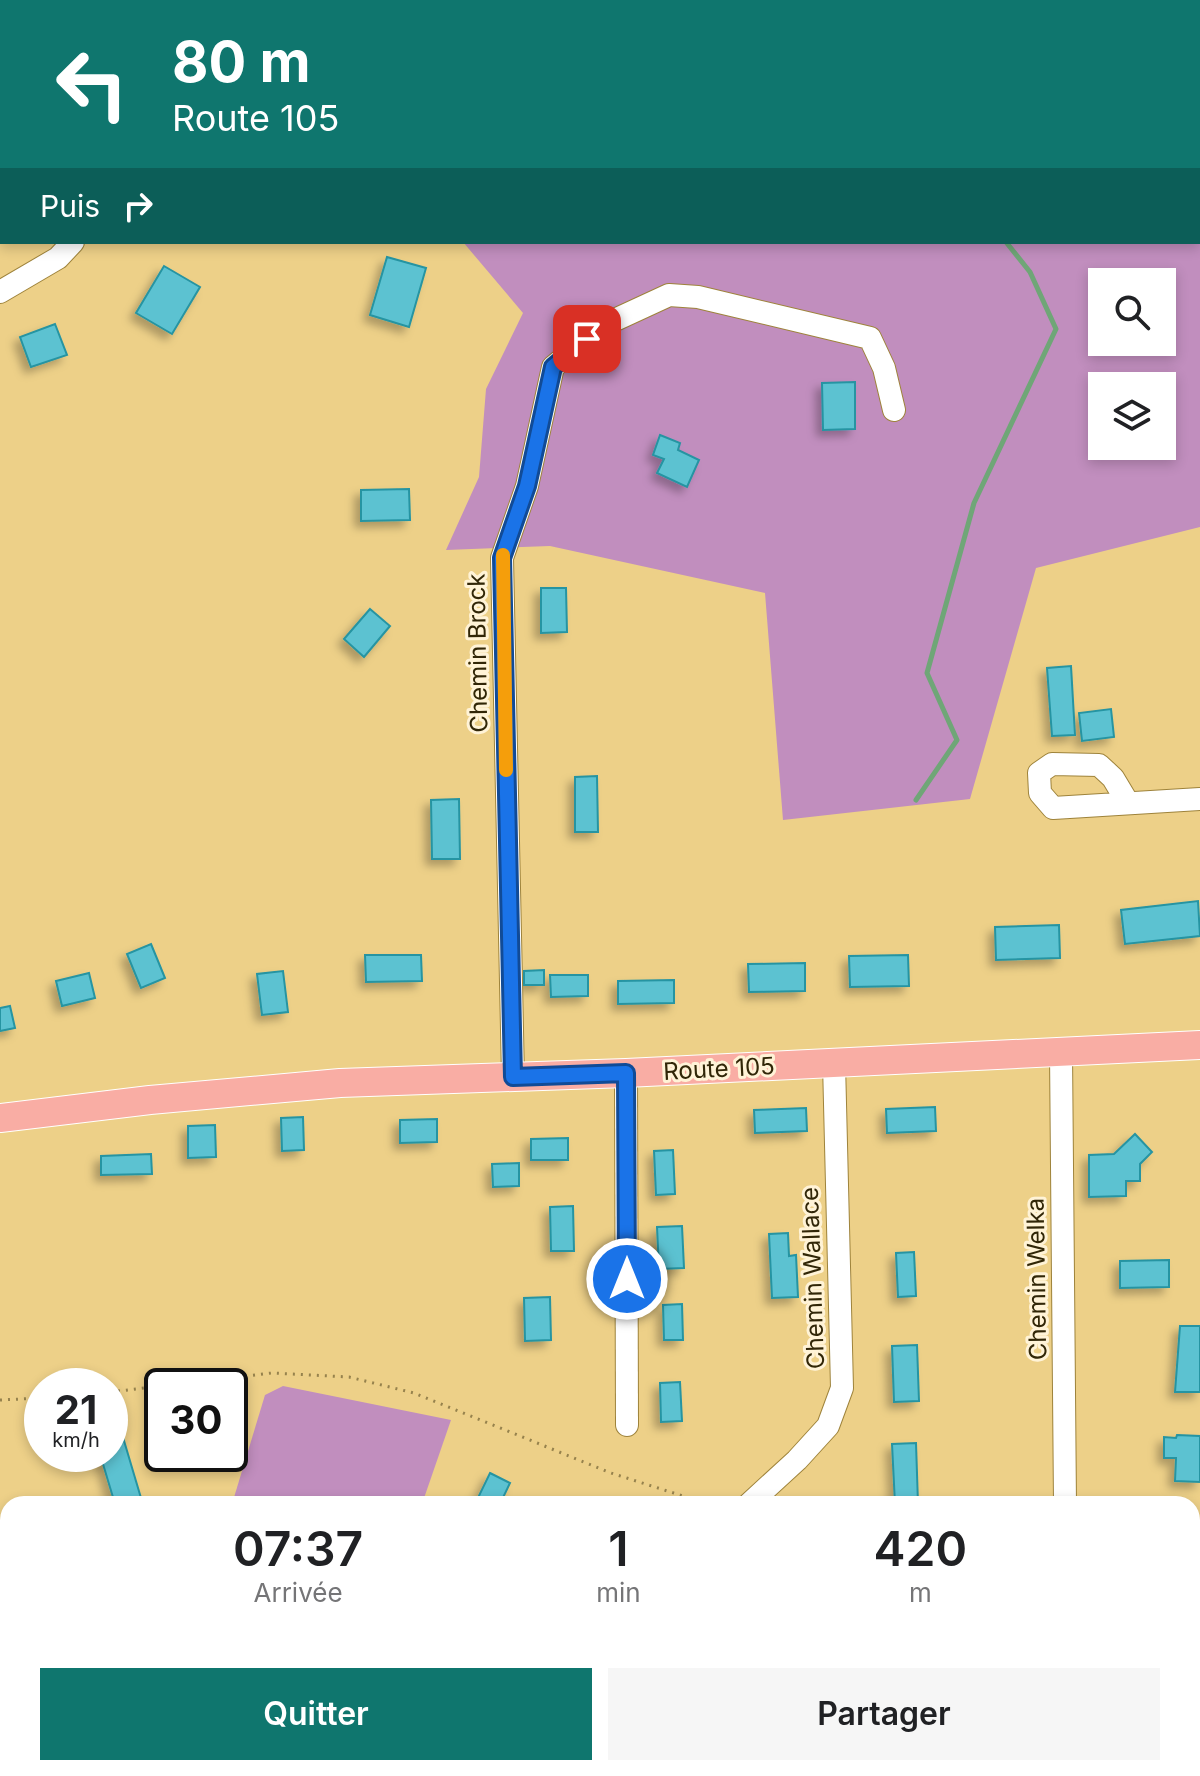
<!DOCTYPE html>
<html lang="fr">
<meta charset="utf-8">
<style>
:root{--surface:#fff;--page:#f6f6f6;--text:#202124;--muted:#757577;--accent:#0f766e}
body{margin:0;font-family:Inter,sans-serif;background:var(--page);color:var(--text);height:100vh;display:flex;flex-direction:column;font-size:30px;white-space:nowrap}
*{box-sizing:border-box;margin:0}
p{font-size:26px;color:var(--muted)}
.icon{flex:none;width:44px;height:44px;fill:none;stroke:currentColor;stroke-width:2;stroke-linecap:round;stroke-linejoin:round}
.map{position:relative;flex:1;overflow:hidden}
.side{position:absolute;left:0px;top:1496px;width:1200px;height:280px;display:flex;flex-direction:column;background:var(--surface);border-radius:24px 24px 0 0;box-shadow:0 4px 12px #0003}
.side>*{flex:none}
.banner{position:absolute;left:0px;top:0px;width:1200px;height:244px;box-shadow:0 4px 12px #0003;background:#0f766e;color:#fff;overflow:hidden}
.tools{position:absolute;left:1088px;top:268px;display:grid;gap:16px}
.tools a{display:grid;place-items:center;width:88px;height:88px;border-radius:0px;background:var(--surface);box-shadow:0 4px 12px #0003;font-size:40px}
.speed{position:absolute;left:24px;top:1368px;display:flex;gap:16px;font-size:40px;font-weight:700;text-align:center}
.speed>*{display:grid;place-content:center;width:104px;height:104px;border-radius:50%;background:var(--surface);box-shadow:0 4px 12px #0003;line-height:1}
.speed small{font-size:20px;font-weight:400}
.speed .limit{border:4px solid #111;border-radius:12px;background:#fff;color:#111}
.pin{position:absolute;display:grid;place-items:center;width:68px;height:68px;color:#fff;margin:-34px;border-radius:16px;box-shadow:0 4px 12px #0006}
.me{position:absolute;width:88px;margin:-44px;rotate:0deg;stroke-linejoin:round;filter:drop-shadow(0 0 6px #0008)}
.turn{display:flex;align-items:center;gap:28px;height:168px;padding:0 40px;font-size:36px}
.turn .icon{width:104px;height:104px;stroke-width:2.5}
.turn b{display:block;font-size:56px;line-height:68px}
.then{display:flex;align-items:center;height:76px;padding:0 40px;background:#0003;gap:16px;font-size:30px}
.eta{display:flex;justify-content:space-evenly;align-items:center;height:136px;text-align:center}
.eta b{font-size:48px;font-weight:600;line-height:56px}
.primary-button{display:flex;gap:16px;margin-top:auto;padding:16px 40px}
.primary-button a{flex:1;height:92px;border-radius:0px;background:var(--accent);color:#fff;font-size:32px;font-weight:600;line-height:92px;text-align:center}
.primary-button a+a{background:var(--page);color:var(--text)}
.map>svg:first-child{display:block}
.forest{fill:#c18ebe;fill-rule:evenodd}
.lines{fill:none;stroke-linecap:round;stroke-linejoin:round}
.stream{stroke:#6fa677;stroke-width:5}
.building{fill:#5cc2d1;stroke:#2594a2;stroke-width:2;filter:url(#shadow)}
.minor-casing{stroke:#9e833b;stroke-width:24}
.major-casing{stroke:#fff;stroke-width:30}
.path{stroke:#96824d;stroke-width:3;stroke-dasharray:2 6;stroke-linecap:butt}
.minor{stroke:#fff;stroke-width:22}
.major{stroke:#f9ada4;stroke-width:28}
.route-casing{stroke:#114b97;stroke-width:20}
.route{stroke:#1a73e8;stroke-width:14}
.slow{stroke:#f59e0b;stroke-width:14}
.labels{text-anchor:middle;stroke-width:6;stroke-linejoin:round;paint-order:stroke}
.street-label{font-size:24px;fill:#312607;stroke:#fff3d7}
</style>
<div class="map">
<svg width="1200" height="1776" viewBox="0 0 1200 1776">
<defs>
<filter id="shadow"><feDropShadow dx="-6" dy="6" stdDeviation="4" flood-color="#0004"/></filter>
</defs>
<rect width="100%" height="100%" fill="#edd088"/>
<g class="forest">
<path d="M362 0H1200V527L1036 568 970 799 783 820 765 593 550 546 446 550 479 477 486 389 523 313 463 242H1198V2H361ZM1102 282H1162V342H1102ZM1102 386H1162V446H1102Z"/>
<polygon points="283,1386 451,1420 422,1504 232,1504 265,1395"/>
<polygon points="1192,1577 1200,1578 1200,1776 682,1776 681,1768 1192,1768"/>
<polygon points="361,1768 363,1776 0,1776 0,1769 9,1768"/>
</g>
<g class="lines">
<g class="stream">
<polyline points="803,2 804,0"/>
<polyline points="916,800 957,740 927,673 974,503 1056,329 1030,272 1006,242"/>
</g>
</g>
<g class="building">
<polygon points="387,257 426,268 409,327 370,315"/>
<polygon points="164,266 200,287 172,334 136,313"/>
<polygon points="55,324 67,355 31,367 20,337"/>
<polygon points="855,382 855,429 823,430 822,383"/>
<polygon points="660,435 680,443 678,450 699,460 687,487 657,473 664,459 653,455"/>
<polygon points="409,489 410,520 361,521 361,490"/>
<polygon points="541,588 566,588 567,632 541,633"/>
<polygon points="370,609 390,626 364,657 344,639"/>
<polygon points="1071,666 1075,735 1052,736 1047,668"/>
<polygon points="1111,709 1114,737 1082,741 1079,713"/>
<polygon points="597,776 598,832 575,832 575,777"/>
<polygon points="459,799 460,859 432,859 431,800"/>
<polygon points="1198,901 1200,936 1125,944 1121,910"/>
<polygon points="1059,925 1060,958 996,960 995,927"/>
<polygon points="151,944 165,978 141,988 127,954"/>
<polygon points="365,955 421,955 422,981 366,982"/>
<polygon points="908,955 909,986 850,987 849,956"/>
<polygon points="805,963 805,991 749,992 748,964"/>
<polygon points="544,970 544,985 524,985 524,971"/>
<polygon points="283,971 288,1012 262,1015 257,974"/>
<polygon points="89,973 95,998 62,1006 56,981"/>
<polygon points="550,975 588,975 588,996 551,997"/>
<polygon points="674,980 674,1003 618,1004 618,981"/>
<polygon points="10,1006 15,1028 0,1031 0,1008"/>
<polygon points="935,1107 936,1131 887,1133 886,1109"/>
<polygon points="806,1108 807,1131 755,1133 754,1110"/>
<polygon points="303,1117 304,1150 282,1151 281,1118"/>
<polygon points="437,1119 437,1142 400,1143 400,1120"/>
<polygon points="215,1125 216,1157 188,1158 188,1126"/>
<polygon points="1135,1134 1152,1152 1140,1164 1140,1181 1126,1181 1126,1196 1089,1197 1089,1155 1114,1154"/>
<polygon points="568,1138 568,1160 531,1160 531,1139"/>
<polygon points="673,1150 675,1194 656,1195 654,1151"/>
<polygon points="151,1154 152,1174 101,1175 101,1156"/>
<polygon points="519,1163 519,1186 493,1187 492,1164"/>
<polygon points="573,1206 574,1251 551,1251 550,1207"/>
<polygon points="682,1226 684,1268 659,1269 657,1227"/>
<polygon points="788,1233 789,1256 796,1255 798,1297 772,1298 769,1234"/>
<polygon points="914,1252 916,1296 898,1297 896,1253"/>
<polygon points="1169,1260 1169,1287 1120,1288 1120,1261"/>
<polygon points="550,1297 551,1340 525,1341 524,1298"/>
<polygon points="682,1304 683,1340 664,1340 663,1305"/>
<polygon points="1180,1326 1200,1326 1200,1392 1175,1392"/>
<polygon points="917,1345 919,1401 894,1402 892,1346"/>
<polygon points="680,1382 682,1421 661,1422 660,1383"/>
<polygon points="122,1434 141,1498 115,1504 100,1454 110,1454 110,1438"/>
<polygon points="1177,1435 1200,1436 1200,1482 1175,1481 1176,1458 1164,1458 1164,1437 1176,1438"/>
<polygon points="916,1443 918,1504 895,1504 892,1444"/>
<polygon points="490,1473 510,1483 500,1504 475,1504"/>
<polygon points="423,1768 446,1769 447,1776 416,1776 416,1771 423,1770"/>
</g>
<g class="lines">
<g class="minor-casing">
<g id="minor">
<polyline points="173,2 173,0"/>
<polyline points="0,292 58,258 73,242"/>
<polyline points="1128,803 1113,778 1099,765 1052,764 1039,773 1040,793 1053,808 1200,799"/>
<polyline points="1061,1053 1065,1504"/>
<polyline points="626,1073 627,1425"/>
<polyline points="513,1077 502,558 527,486 553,367 604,325 669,295 698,297 870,338 884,368 894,410"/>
<polyline points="749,1504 797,1460 828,1426 842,1388 834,1063"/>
<polyline points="0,1534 8,1534"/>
<polyline points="563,1768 566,1776"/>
</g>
</g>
<g class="major-casing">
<polyline id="major" points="0,1118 150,1100 340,1083 626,1073 1200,1045"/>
</g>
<g class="path">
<polyline points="110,1392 272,1373 349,1377 414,1393 611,1473 708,1504"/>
<polyline points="0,1400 42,1398"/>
<polyline points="1192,1564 1200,1564"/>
</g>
<use href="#minor" class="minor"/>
<use href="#major" class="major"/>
</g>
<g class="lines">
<g class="route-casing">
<polyline id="route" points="587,339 553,367 527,486 502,558 513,1077 626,1073 627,1279"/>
</g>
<use href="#route" class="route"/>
<polyline class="slow" points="503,555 506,770"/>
</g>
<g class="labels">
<g class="street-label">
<text transform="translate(478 653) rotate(-91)" y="8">Chemin Brock</text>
<text transform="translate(719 1069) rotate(-3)" y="8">Route 105</text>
<text transform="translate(813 1278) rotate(-92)" y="8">Chemin Wallace</text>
<text transform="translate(1037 1279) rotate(-91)" y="8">Chemin Welka</text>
</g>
</g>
</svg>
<div class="tools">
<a><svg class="icon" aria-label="search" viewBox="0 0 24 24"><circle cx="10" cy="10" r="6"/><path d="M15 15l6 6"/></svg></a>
<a><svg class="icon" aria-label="layers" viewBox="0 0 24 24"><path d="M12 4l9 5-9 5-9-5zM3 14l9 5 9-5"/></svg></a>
</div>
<div class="speed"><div>21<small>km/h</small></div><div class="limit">30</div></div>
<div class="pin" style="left:587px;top:339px;background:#d93025"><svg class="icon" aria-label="arrive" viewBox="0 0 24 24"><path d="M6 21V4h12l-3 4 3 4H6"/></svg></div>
<svg class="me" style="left:627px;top:1279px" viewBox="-20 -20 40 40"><circle r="17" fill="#1a73e8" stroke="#fff" stroke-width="3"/><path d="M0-11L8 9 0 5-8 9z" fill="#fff"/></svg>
<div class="banner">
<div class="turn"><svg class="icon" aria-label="left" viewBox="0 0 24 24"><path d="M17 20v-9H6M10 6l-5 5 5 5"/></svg><div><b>80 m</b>Route 105</div></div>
<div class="then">Puis<svg class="icon" aria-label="right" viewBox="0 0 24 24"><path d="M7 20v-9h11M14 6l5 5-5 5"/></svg></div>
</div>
<section class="side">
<div class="eta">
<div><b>07:37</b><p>Arrivée</p></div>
<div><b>1</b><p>min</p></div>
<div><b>420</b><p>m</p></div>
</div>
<div class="primary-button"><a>Quitter</a><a>Partager</a></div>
</section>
</div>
